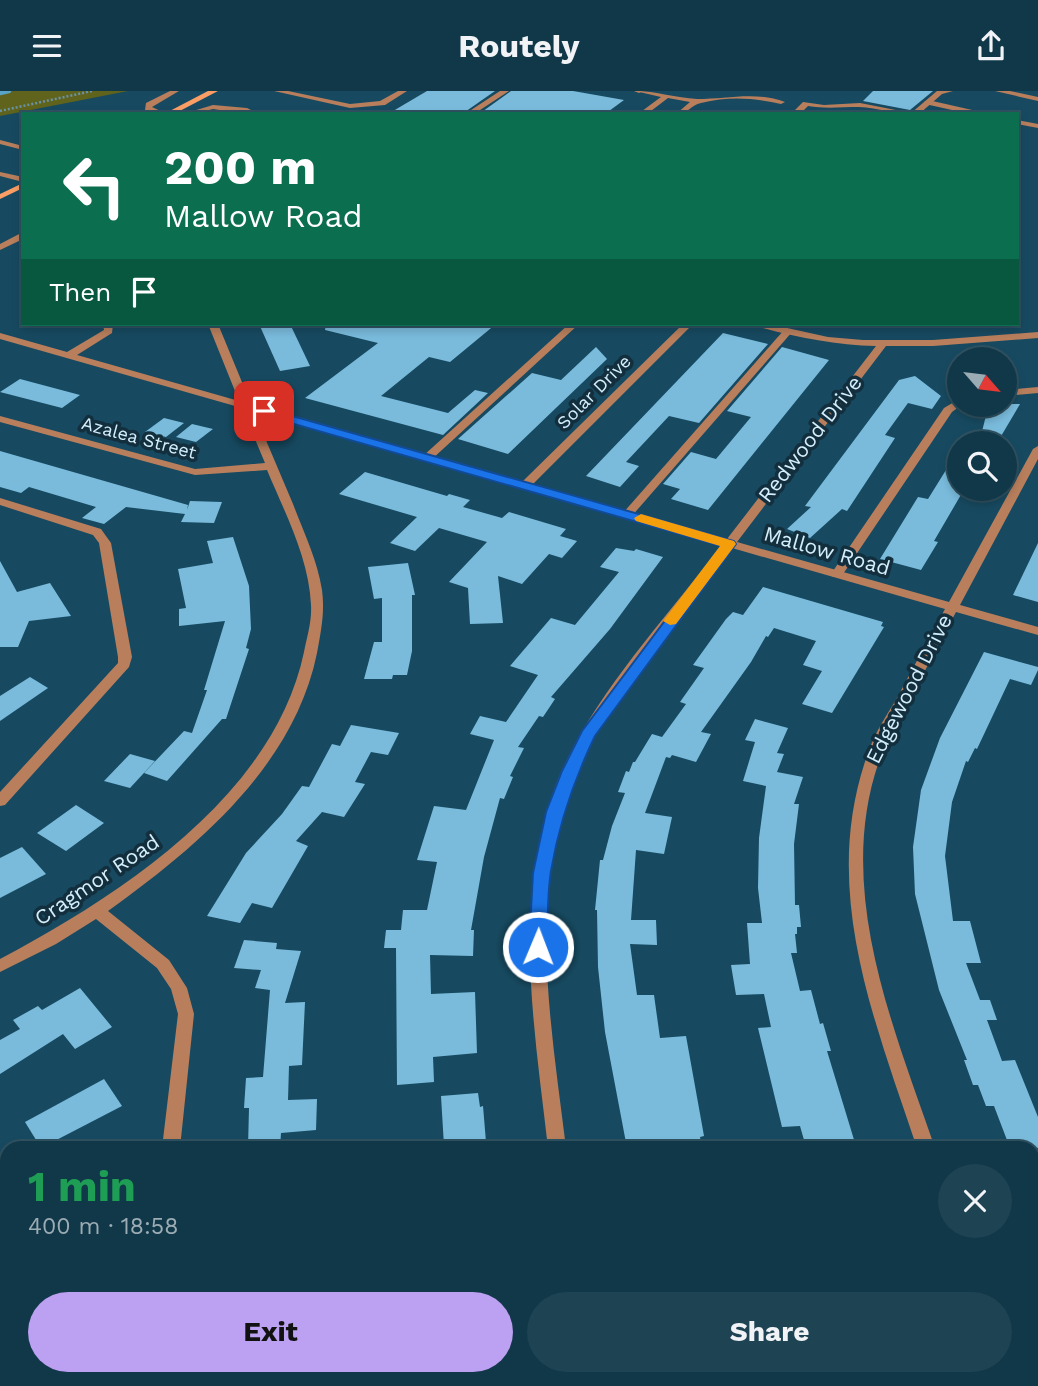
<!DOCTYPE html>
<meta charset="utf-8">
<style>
:root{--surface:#113849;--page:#1e4353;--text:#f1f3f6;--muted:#9cacb4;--line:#305261;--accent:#bca0f2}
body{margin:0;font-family:"Work Sans",sans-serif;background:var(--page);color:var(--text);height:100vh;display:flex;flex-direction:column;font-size:26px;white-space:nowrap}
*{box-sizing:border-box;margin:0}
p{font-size:23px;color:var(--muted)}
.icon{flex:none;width:38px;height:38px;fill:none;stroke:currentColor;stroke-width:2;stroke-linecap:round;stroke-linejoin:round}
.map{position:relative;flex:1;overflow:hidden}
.panel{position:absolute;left:0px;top:1050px;width:1040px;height:245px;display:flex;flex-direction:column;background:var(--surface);border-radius:21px 21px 0 0;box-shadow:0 4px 10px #0003,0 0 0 2px var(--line)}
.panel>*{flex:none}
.guide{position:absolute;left:21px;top:21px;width:998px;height:214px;border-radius:0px;box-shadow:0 4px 10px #0003,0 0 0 2px var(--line);background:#0b6e4f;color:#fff;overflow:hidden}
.needle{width:46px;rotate:118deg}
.fabs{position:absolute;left:947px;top:256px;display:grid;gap:14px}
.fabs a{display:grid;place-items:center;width:70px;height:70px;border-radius:50%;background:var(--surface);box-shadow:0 4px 10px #0003,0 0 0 2px var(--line);font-size:35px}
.pin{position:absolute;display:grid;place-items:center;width:60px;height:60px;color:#fff;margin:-30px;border-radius:14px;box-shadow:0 4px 10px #0006}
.me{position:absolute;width:77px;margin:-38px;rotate:1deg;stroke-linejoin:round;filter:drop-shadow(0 0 5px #0008)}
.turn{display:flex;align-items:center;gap:24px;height:147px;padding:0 28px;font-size:32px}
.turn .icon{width:91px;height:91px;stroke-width:2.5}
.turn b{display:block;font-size:49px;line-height:60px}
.then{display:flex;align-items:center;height:66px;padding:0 28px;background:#0003;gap:14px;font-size:26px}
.round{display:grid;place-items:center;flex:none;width:74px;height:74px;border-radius:37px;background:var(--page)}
.summary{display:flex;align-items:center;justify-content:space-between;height:119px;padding:0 28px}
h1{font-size:42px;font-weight:700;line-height:52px;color:#1e9e55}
.primary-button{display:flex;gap:14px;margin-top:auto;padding:14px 28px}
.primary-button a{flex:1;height:80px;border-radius:42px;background:var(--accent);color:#111;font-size:28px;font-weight:700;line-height:80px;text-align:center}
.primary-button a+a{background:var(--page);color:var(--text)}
header{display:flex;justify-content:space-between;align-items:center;height:91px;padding:0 28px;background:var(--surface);font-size:32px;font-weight:700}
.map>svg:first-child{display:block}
.green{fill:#60631c}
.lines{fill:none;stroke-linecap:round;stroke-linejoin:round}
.stream{stroke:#59a4c5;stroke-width:4.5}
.building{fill:#7abbdc}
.path{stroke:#6a92a5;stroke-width:2.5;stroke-dasharray:2 2;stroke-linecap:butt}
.lane{fill:#b97f5d;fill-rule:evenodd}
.street{fill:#b97f5d;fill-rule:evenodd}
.secondary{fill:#fa9e66;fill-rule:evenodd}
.route{fill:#1a73e8;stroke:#114b97;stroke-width:2}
.slow{fill:#f59e0b}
.labels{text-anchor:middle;stroke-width:7;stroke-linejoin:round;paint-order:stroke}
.far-street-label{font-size:18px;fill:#d4eefc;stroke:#132e3c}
.street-label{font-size:21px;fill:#d4eefc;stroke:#132e3c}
</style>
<header><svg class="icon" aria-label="menu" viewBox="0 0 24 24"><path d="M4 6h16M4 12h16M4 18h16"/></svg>Routely<svg class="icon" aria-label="share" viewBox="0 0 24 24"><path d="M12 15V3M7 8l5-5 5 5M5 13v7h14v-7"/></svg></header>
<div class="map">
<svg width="1038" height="1295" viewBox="0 0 1038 1295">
<rect width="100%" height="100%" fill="#174a61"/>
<polygon class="green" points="0,0 128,0 0,25"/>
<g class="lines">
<polyline class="stream" points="0,2 9,0"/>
</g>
<g class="building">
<polygon points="427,0 495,0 462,23 388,23"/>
<polygon points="511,0 573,0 624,9 605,23 479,23"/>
<polygon points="873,0 933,0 910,19 863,10"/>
<polygon points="259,233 290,233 310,275 280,280"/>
<polygon points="326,233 496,233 450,271 429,266 381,305 448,322 475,299 488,302 443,344 305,307 378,252 325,239"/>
<polygon points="723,242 768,253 699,332 669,325 626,371 639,375 620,396 586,385"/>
<polygon points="596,256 607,268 508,363 458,348 532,282 561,289"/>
<polygon points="782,256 829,269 708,419 671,408 680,398 663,393 691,361 716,368 751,326 727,320"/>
<polygon points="915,285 941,305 932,318 908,312 885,344 895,347 847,420 842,418 810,447 787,438 811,416 805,415 899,289"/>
<polygon points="20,288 80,304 62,317 0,301"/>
<polygon points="989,313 1020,313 997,352 979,352"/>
<polygon points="164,327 184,332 166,346 145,341"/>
<polygon points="192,333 213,338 196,351 176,346"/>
<polygon points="959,358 959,392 955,400 962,402 934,450 938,451 921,479 880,468 918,406 928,408"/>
<polygon points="0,360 188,414 187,419 190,410 222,411 214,432 181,431 185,423 126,416 104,433 82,427 96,416 29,396 21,402 0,396"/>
<polygon points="365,381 447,405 449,403 470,409 463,416 502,427 509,421 566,438 560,445 577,450 562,467 549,463 522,493 498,485 503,532 470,533 468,497 449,491 487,451 439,437 415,460 390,452 417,426 339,403"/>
<polygon points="233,446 249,495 251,538 246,557 249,558 226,628 222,628 167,690 144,682 184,640 192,642 207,599 204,599 225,530 179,535 179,518 186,517 178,478 213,472 207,450"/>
<polygon points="1038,452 1038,511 1013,504"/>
<polygon points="616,457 634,460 636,458 663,466 610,538 551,606 555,608 543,626 539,625 518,656 524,657 510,685 513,686 504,708 500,707 484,766 471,839 474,839 473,865 430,864 431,903 475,901 477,962 433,966 434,991 397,994 396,857 384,857 386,839 401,839 403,819 427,819 437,771 417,769 434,715 466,719 494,649 470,643 480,625 506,631 538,584 510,575 551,527 575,534 619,481 600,476"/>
<polygon points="0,470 17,501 50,492 71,525 29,530 18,556 0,556"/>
<polygon points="408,472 415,504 412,504 412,560 407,584 393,584 392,588 364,588 374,551 382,551 382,507 374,508 368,476"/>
<polygon points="763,496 883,531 881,535 884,536 832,622 802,613 822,580 803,574 816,550 774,537 768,546 766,545 751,571 701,641 711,643 696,671 672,664 670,667 666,666 645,722 672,726 664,763 636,759 631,829 656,829 657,854 630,853 637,904 654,904 660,947 686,945 704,1045 700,1046 702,1057 627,1057 605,941 598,876 597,819 595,819 600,769 603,769 612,735 625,702 618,701 626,680 629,681 633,671 635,671 652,643 662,646 686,613 680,611 704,577 693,574 726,528 733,521 743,524"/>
<polygon points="984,561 1038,576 1038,579 1031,594 1010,588 977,658 975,657 968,671 966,670 952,711 945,765 953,830 970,830 981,872 966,872 980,909 990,909 997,929 987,929 1002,970 1015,969 1038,1026 1038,1057 1010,1057 994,1015 986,1015 978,994 973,994 964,969 967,969 939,899 915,803 913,756 921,699 940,647"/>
<polygon points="30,586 48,597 0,630 0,605"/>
<polygon points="755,628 788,637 777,662 784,663 777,681 803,686 794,713 799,713 794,753 795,814 799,814 801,836 797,836 797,843 795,843 797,862 791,862 800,900 811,899 820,933 823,932 831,960 827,960 855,1052 806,1056 800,1035 782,1036 758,937 771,936 764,903 736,904 731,874 750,873 747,832 762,832 758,797 759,747 766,695 743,690 755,651 745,649"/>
<polygon points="351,634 399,642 388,664 371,661 355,691 365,693 344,726 322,721 296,750 308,755 272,817 252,812 240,832 207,825 246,762 282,723 302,695 309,696 332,653 340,655"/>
<polygon points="130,663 155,670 130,697 104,690"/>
<polygon points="76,714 104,732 66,760 37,742"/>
<polygon points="22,756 46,783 0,807 0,767"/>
<polygon points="244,849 277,852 276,858 301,860 285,912 305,911 302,974 289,975 288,1009 317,1008 316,1039 281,1042 280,1057 248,1057 249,1017 244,1017 246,987 263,986 270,899 255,897 261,879 234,877"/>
<polygon points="80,897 112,936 75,958 63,943 0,983 0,949 20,938 13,929 38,915 42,919"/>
<polygon points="104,988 122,1015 41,1057 25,1031"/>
<polygon points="478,1002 480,1016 483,1015 486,1051 444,1055 441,1005"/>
</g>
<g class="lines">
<polyline class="path" points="0,20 92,0"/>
<g class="lane">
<polygon points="170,0 179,0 152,16 167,23 156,23 145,19 146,12"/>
<polygon points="274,0 288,0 350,13 380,10 398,0 407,0 385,14 350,17"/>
<polygon points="500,0 509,0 474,23 465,23"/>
<path d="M635 0C656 0 676 7 697 8 728 8 755 0 785 11L781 13C753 7 730 5 701 12 691 14 688 23 676 23L690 11 668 7 647 23H638L661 6Z"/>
<polygon points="995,0 1010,0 1038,6 1038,10"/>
<polygon points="928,9 981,21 985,23 970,23 925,13 924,11"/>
<path d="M803 11 824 14 860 12 916 23C896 23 878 17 859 16 841 16 825 18 808 15L800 23H791Z"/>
<polygon points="213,14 247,17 251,19 246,23 213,18 197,22 193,20"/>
<polygon points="1017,29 1038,33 1038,37 1017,33"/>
<polygon points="0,49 23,55 23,59 0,53"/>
<polygon points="0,81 23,86 23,91 0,85"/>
<polygon points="23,141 23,148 0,159 0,153"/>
<polygon points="569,233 579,233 431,369 423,369 423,365"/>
<polygon points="784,239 792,241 631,426 623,426 623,422"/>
<polygon points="1038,296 1038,302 1004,305 1004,299"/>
<polygon points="959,308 959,313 963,313 952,321 841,486 833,486 831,483 944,317"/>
<polygon points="0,407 101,438 111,452 132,566 129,576 5,714 0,715 0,701 118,572 118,566 99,452 93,444 0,414"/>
</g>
<g class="street">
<polygon points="634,0 643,0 639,2"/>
<polygon points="937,0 953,0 942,3 919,23 910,23"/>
<path d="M103 233H113L112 242 77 264 239 310 208 233H218L251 313 523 390 683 233H693L533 393 727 448 876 255C835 254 795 246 756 235L754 233H769L828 246 863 249H933L1038 241V247L933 255H886L737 451 949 511 1033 358 1038 355V368L960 514 1038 536V544L956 521C940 550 925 580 909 610 901 623 892 637 886 652 829 786 891 929 935 1057H917C873 925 817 792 871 654 878 637 888 622 897 607 913 577 929 547 945 518L732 457C702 497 672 536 642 575 622 602 600 629 586 659 523 784 550 925 566 1057H548C533 925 506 778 574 655 613 583 672 519 722 454L254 321C267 352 280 382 293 413 304 442 317 468 322 499 325 521 321 540 317 562 294 675 197 756 108 820L169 869 187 897 194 923 180 1057H162L178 923 171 898 157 877 96 828 56 853 0 881V868C121 804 274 704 304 561 307 546 312 530 311 514 309 467 285 422 267 379L195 384 0 331V325L195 378 265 372 242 317 0 248V242L67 261 104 239Z"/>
<polygon points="137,1288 157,1288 156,1295 136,1295"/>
<rect x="574" y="1288" width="20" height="7"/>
<polygon points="992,1288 1012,1288 1014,1295 994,1295"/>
</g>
<g class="secondary">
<polygon points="208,0 218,0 174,23 164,23"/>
<polygon points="23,92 23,97 0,108 0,103"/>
</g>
</g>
<path class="route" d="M264 317 734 450 736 453 595 645C574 689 559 732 551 780 547 805 548 831 547 856L545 861H532L529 856 533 782 546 721 562 680 582 640 721 455 259 323 258 320Z"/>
<polygon class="slow" points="641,423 734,450 736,453 676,533 670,534 663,530 720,455 636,430 634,427"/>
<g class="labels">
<g class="far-street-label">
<text transform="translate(594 301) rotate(-45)" y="6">Solar Drive</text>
<text transform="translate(139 347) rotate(15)" y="6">Azalea Street</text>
</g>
<g class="street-label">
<text transform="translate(810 348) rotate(-52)" y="7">Redwood Drive</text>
<text transform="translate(827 460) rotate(16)" y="7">Mallow Road</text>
<text transform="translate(909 598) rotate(-63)" y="7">Edgewood Drive</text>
<text transform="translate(97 789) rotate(-34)" y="7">Cragmor Road</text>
</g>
</g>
</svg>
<div class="fabs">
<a><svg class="needle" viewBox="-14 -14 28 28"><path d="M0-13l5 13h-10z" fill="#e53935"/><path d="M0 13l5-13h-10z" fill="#9cacb4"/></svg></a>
<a><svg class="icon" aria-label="search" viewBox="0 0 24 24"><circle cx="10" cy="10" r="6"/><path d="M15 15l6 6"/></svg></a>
</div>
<div class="pin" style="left:264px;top:320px;background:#d93025"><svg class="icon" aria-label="arrive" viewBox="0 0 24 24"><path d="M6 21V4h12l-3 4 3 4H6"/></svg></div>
<svg class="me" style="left:538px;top:856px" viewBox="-20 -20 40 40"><circle r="17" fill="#1a73e8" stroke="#fff" stroke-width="3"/><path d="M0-11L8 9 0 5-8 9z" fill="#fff"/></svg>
<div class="guide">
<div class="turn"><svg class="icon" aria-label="left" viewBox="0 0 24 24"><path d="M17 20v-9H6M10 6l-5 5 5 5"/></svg><div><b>200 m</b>Mallow Road</div></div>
<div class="then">Then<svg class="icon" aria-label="arrive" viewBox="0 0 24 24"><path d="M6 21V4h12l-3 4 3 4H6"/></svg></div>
</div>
<section class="panel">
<div class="summary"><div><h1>1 min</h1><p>400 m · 18:58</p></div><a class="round"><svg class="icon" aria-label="close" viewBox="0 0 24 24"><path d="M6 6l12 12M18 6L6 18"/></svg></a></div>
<div class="primary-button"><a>Exit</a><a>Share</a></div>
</section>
</div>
